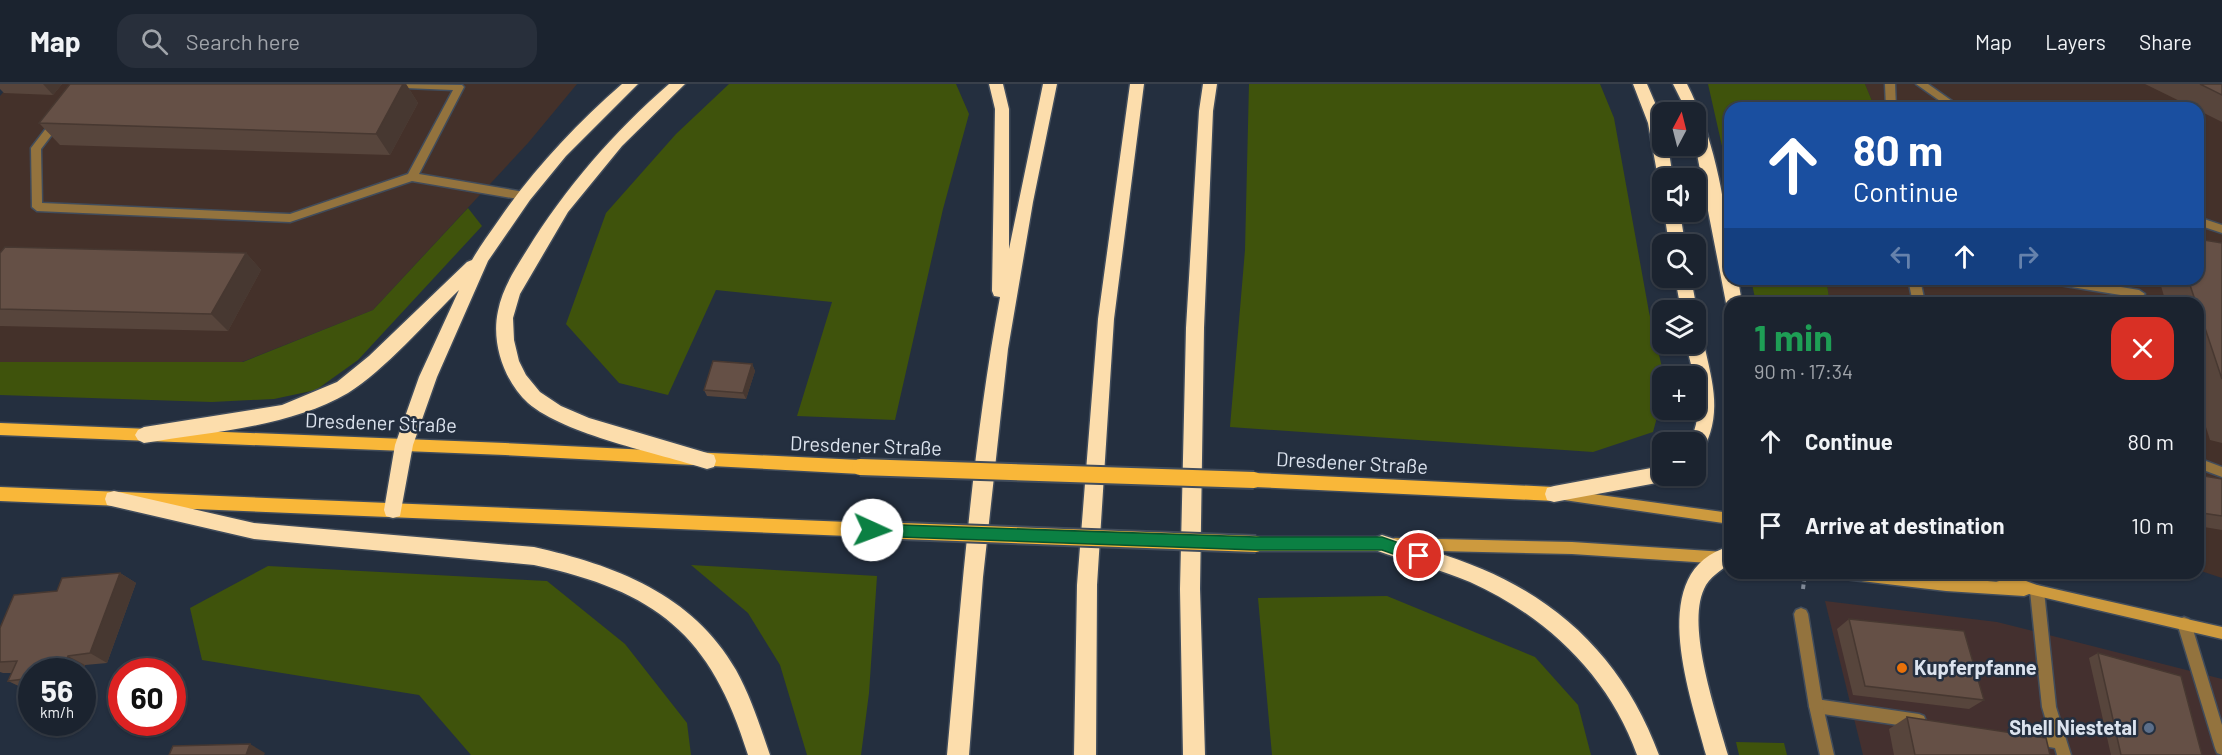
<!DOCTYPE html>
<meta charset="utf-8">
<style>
:root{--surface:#1b232f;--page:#282f3b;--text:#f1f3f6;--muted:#a0a4aa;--line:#39404b}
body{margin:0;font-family:Barlow,sans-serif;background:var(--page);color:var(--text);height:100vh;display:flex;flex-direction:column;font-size:22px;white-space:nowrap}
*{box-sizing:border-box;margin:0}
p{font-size:20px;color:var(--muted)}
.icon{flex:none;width:33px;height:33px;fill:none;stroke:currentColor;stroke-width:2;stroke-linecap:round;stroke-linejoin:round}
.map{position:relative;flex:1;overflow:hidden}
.sheet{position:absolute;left:1724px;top:213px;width:480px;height:282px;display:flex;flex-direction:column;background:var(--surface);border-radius:18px;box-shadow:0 2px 4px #0004,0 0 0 2px var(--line)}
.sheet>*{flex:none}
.hud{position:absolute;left:1724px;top:18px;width:480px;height:183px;border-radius:18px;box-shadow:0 2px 4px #0004,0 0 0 2px var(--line);background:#1a4fa0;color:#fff;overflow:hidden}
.needle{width:39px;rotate:7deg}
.fabs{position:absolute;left:1652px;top:18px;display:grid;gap:12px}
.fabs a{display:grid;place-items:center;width:54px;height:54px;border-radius:12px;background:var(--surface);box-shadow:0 2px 4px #0004,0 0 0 2px var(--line);font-size:30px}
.speed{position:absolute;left:18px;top:574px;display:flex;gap:12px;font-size:30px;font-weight:700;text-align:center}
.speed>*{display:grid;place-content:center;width:78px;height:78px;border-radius:50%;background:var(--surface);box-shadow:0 2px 4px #0004,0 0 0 2px var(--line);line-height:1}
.speed small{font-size:15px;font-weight:400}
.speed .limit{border:9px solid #d22;background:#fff;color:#111}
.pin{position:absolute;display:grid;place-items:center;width:51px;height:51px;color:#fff;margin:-26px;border:3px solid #fff;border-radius:50%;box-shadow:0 2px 6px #0007}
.me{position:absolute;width:66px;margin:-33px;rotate:92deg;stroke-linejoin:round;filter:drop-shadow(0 0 4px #0008)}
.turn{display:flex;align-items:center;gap:21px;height:126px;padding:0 30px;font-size:27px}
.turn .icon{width:78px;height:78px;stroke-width:2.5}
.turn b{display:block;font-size:42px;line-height:51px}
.lanes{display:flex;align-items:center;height:57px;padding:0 30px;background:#0003;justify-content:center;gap:30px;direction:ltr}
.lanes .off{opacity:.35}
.round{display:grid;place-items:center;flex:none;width:63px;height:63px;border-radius:18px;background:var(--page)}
.summary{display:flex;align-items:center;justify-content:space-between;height:102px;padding:0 30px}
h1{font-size:36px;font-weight:700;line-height:45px;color:#1e9e55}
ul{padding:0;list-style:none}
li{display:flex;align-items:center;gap:18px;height:84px;padding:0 30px}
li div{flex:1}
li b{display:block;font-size:22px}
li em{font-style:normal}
header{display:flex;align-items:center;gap:36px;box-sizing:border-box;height:84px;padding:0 30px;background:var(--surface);border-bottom:2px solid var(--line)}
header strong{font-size:28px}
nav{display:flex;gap:33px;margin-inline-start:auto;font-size:21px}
.search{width:420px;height:54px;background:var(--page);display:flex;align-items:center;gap:15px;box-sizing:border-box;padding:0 21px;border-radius:18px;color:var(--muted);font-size:22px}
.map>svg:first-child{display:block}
.commercial{fill:#44302f}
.industrial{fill:#44312a}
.green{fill:#3f530c}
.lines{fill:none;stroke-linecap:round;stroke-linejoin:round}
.lane-casing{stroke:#414c5b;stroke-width:3}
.street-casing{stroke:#414c5b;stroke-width:3}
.secondary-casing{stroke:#414c5b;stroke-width:3}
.primary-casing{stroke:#414c5b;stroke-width:3}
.highway-casing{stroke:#414c5b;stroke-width:3}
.path{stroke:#808997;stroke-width:4;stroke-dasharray:4.5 3;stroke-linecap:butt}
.lane{fill:#93733e;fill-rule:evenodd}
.street{fill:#93733e;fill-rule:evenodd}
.secondary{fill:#cd9a3e;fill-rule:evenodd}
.primary{fill:#f9b739;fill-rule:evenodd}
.highway{fill:#fcddac;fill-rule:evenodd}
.primary-bridge-casing{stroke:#414c5b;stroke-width:20;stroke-linecap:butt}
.primary-bridge{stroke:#f9b739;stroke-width:16}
.wall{fill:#57453c}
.shaded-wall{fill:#473831}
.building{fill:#655046;stroke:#473831;stroke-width:1.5}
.route{fill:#0b8043;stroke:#07532c;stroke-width:1.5}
.food-dot{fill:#e8710a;stroke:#242f3f;stroke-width:2}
.service-dot{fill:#5c6f8a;stroke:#242f3f;stroke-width:2}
.labels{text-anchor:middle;stroke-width:5;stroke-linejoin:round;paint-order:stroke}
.street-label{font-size:20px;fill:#dce3ee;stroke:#242f3f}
.poi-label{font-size:20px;font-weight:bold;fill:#dce3ee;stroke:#242f3f;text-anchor:start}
</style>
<header>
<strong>Map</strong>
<div class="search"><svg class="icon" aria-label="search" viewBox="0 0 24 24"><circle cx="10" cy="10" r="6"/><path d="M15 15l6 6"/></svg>Search here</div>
<nav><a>Map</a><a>Layers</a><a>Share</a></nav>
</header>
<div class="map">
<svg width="2222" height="671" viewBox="0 0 2222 671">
<rect width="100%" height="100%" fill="#242f3f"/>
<polygon class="commercial" points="1825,517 1997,538 2222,595 2222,671 1863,671"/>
<g class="industrial">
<polygon points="10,0 577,0 528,59 373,226 242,278 0,278 0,12"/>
<polygon points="1865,0 2222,0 2222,494 2198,486 2198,219 1830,219 1826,195 2198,195 2198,24 1875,24"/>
</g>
<g class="green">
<polygon points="729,0 956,0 969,30 943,125 895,336 797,332 832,218 716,206 668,311 619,299 566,240 606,129 676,50"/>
<polygon points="1249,0 1600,0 1614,34 1649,228 1664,292 1662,292 1662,315 1653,348 1593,368 1230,343 1245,166"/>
<polygon points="1708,0 1865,0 1875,24 1808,19 1808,24 1730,24 1729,93"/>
<polygon points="468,124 482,142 358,276 316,306 274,315 212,318 0,311 0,278 243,278 373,226"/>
<polygon points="1751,195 1826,195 1830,219 1756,219"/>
<polygon points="691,481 877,492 869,609 861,671 807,671 780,581 748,529"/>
<polygon points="268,482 547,497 625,560 687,639 691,671 471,671 419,611 202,576 190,524"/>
<polygon points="1387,512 1535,573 1578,621 1591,671 1272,671 1258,514"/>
<polygon points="1736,658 1784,659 1787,671 1739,671"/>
</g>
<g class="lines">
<g class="lane-casing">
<g id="lane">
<polygon points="377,0 462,1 464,3 419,90 524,108 528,109 529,112 528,115 524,116 412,97 290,138 37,127 32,123 31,64 54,34 58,33 63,36 41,65 42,119 290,130 408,90 453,6 382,3"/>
<polygon points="1885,0 1895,0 1896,24 1886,24"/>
<polygon points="1916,0 1928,0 1962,24 1950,24"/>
<polygon points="2198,133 2222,141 2222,149 2198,141"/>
<polygon points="1908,195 1920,195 1925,219 1913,219"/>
<polygon points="2041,195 2073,195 2139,206 2145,210 2139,214 2047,199"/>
<polygon points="2198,374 2222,383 2222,393 2198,384"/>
<polygon points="2037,501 2042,503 2044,507 2056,623 2071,671 2057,671 2055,664 2026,659 2024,654 2026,649 2031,647 2050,650 2042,623 2030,507 2032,503"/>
<polygon points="2184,533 2189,535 2191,539 2222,641 2222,671 2217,669 2215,664 2177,539 2179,535"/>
<polygon points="1816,615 1919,630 1924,632 1926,637 1924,642 1919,644 1816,629 1811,627 1809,622 1811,617"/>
</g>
</g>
<g class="street-casing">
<polygon id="street" points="1801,524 1806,526 1808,530 1823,622 1834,671 1820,671 1809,622 1794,530 1796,526"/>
</g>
<g class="secondary-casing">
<g id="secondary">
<polygon points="1564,406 1730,429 1730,440 1564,416 1560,415 1558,411 1560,407"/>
<polygon points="1395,454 1572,458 1725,468 1730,470 1730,478 1725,480 1572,470 1395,466 1390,464 1389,460 1390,456"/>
<polygon points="1837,489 1894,489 1999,498 1985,493 1983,489 2005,489 2037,501 2222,543 2222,555 2029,510 2024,512 1946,507 1844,495 1839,493"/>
</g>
</g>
<g class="primary-casing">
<g id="primary">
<polygon points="0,339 505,359 860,376 865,378 868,383 865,388 860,390 505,371 0,351"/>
<polygon points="1254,389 1554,403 1560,405 1562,410 1560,415 1554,417 1254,403 1249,401 1246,396 1249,391"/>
<polygon points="0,403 848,438 854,440 856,445 854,450 848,452 0,417"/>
<polygon points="1256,453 1382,453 1388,455 1390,460 1388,465 1382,467 1256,467 1250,465 1248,460 1250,455"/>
</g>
</g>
<g class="highway-casing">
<g id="highway">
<path d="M622 0H638L566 72 530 116 488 177 437 293 413 361 400 432 393 434 386 432 384 426 395 361 419 293 459 206C427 237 384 287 348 309 290 343 210 348 144 359L138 356 135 351 138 346 144 343 282 321 337 298 369 272 467 178 472 176C480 162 489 150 498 137 533 86 575 41 622 0Z"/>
<path d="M669 0H685L622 62 568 128 520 210 513 234 514 256 519 277 526 291 540 308 561 322 589 334 714 371 716 377 714 383 707 385C658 369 565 351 528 319 504 297 491 259 498 227 502 205 515 185 527 166 566 103 613 49 669 0Z"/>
<path d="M989 0H1003L1009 25V165L1043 0H1057L1033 118 1008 265 983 493 969 671H947C961 518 972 364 1000 213L994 212 992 207 995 25Z"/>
<polygon points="1130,0 1144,0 1114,235 1097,501 1096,671 1074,671 1077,501 1098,235"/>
<polygon points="1203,0 1217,0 1213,27 1204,244 1200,505 1205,671 1183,671 1180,505 1186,244 1199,27"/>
<polygon points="1633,0 1647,0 1662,35 1662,62 1668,62 1673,94 1662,94 1662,98 1658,94 1648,39"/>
<path d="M1673 0H1687C1715 55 1730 132 1730 195H1738L1742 219H1730V224L1726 219 1695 60V28H1687Z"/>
<polygon points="1664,128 1680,128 1685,160 1669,160"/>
<polygon points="1675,194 1691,194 1697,226 1695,231 1695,226 1681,226"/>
<path d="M1695 253 1701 255 1704 260C1713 301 1723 331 1701 370L1695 373V358H1689C1707 328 1693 291 1686 260H1695Z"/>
<polygon points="1662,382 1662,392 1671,392 1669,396 1662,398 1554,418 1547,416 1545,410 1547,404 1554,402"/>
<path d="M114 407 254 439 534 463C614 481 693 510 736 586 751 613 760 642 770 671H748C711 550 656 507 534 481L254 455 107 421 105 415 107 409Z"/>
<path d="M1382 451C1415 462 1449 471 1482 485 1568 521 1627 584 1659 671H1637C1609 592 1546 532 1470 498 1440 485 1407 478 1375 466L1372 460 1375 454Z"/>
<path d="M1722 465 1729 468 1730 479C1721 487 1709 493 1704 505 1686 543 1717 631 1728 671H1706C1692 616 1646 494 1722 465Z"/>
</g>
</g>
<polyline class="path" points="1803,505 1805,489"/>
<use href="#lane" class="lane"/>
<use href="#street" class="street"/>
<use href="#secondary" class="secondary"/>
<use href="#primary" class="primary"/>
<use href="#highway" class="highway"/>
<g class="primary-bridge-casing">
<g id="primary-bridge">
<polyline points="860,383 1254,396"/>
<polyline points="848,445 1256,460"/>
</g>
</g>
<use href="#primary-bridge" class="primary-bridge"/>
</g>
<g class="wall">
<polygon points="0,0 62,0 53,11 4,9 0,5"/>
<polygon points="70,0 406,0 418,19 390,71 60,61 39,39"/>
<polygon points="2145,0 2222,0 2222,38 2198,26 2198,24 2194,24"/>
<polygon points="2222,159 2222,359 2210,356 2198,317 2198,219 2166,219 2159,195 2198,195"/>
<polygon points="0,169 246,169 261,186 228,247 0,242"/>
<polygon points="752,280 755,287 746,315 707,312 704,306"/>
<polygon points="2198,391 2222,395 2222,446 2198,442"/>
<polygon points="120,489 136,499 107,579 85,581 82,588 32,588 32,605 27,606 8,597 12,589 3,589 0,588 0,578 57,507"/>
<polygon points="1849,535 1984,616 1969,625 1853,611 1837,545"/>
<polygon points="2098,569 2202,671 2111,671 2089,574"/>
<polygon points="1907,633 2050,671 1894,671 1889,645"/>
</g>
<g class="shaded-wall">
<polygon points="43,0 62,0 53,11"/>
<polygon points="403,0 406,0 418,19 390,71 376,50"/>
<polygon points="246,169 261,186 228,247 211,230"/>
<polygon points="752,280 755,287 746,315 743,309"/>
<polygon points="120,489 136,499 107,579 90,569"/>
<polygon points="68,572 85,581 82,588 61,588"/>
<polygon points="250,660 265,669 264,671 246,671"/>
</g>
<g class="building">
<polygon points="70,0 403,0 376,50 39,39"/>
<polygon points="2200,0 2222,0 2222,11"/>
<polygon points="2198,155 2222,159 2222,295 2198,223 2198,219 2196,219 2188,195 2198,195"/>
<polygon points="5,163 246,169 211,230 0,225 0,169"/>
<polygon points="713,277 752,280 743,309 704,306"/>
<polygon points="2198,391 2222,395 2222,432 2202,429 2201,423 2198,422"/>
<polygon points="120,489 90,569 68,572 61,588 32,588 32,594 8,597 17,577 0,578 0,544 14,511 57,507 62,494"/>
<polygon points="1849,535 1964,547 1984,616 1865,602"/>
<polygon points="2098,569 2181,592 2202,671 2121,671"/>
<polygon points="1907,633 2046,654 2050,671 1915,671"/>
<polygon points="250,660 246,671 169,671 173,662"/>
</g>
<polygon class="route" points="872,440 1256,453 1382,453 1425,468 1427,472 1425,477 1419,479 1382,466 1256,466 872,452 867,451 865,446 867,442"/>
<circle class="food-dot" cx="1902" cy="584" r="6"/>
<circle class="service-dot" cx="2149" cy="644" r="6"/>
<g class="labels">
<g class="street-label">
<text transform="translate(381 339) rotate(2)" y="7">Dresdener Straße</text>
<text transform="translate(866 362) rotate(2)" y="7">Dresdener Straße</text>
<text transform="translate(1352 379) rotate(3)" y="7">Dresdener Straße</text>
</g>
<g class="poi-label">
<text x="1914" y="591">Kupferpfanne</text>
<text x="2137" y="651" text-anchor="end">Shell Niestetal</text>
</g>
</g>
</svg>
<div class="fabs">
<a><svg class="needle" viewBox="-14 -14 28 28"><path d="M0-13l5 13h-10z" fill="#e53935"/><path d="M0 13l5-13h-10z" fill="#a0a4aa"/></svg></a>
<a><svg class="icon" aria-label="sound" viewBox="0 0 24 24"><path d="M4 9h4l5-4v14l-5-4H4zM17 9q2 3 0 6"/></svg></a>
<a><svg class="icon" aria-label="search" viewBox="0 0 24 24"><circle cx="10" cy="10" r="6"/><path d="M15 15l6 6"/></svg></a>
<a><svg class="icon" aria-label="layers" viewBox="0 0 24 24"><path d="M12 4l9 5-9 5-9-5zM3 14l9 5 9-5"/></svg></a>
<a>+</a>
<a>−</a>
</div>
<div class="speed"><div>56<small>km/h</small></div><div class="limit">60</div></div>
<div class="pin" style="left:1419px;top:472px;background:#d93025"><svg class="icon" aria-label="arrive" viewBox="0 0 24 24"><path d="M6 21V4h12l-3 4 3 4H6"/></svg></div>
<svg class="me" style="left:872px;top:446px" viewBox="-20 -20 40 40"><circle r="19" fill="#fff"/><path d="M0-13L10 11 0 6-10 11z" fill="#0b8043"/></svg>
<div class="hud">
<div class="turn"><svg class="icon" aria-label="ahead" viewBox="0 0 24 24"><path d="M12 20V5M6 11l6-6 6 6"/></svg><div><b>80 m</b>Continue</div></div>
<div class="lanes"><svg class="icon off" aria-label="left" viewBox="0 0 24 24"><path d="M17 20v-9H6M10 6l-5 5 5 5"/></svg><svg class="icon" aria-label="ahead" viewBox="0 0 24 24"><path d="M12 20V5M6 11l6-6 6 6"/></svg><svg class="icon off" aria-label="right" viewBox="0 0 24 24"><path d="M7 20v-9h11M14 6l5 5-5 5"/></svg></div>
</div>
<section class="sheet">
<div class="summary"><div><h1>1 min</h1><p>90 m · 17:34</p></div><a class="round" style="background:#d93025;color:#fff"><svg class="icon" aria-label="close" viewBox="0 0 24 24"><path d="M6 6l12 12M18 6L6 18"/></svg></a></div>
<ul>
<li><svg class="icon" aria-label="ahead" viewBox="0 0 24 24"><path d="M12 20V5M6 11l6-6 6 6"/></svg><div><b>Continue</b></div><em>80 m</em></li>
<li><svg class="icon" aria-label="arrive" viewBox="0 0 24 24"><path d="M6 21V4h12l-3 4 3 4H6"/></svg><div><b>Arrive at destination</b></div><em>10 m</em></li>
</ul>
</section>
</div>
